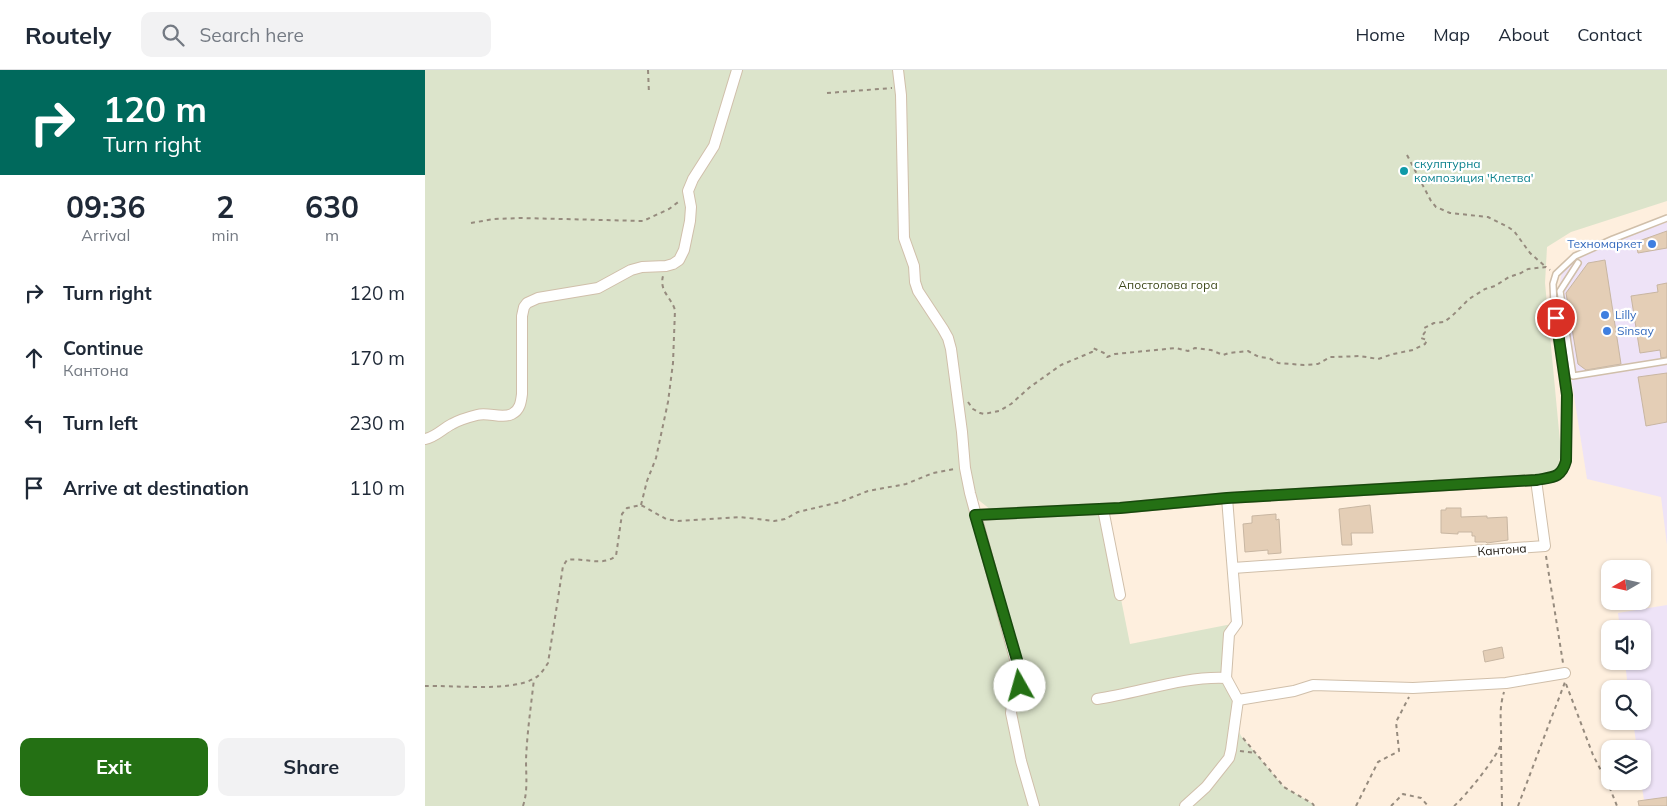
<!DOCTYPE html>
<meta charset="utf-8">
<style>
:root{--surface:#fff;--page:#f2f2f3;--text:#1f2937;--muted:#747a83;--line:#e0e1e3;--accent:#247014}
body{margin:0;font-family:Mulish,sans-serif;background:var(--page);color:var(--text);height:100vh;display:flex;flex-direction:column;font-size:19px;white-space:nowrap}
*{box-sizing:border-box;margin:0}
p{font-size:16px;color:var(--muted)}
.icon{flex:none;width:28px;height:28px;fill:none;stroke:currentColor;stroke-width:2;stroke-linecap:round;stroke-linejoin:round}
.map{position:relative;flex:1;overflow:hidden}
.sheet{display:flex;flex-direction:column;background:var(--surface);width:425px}
.sheet>*{flex:none}
.banner{background:#00695c;color:#fff;overflow:hidden}
.needle{width:32px;rotate:261deg}
.buttons{position:absolute;left:1176px;top:490px;display:grid;gap:10px}
.buttons a{display:grid;place-items:center;width:50px;height:50px;border-radius:10px;background:var(--surface);box-shadow:0 1px 4px #0004;font-size:25px}
.pin{position:absolute;display:grid;place-items:center;width:42px;height:42px;color:#fff;margin:-21px;border:2px solid #fff;border-radius:50%;box-shadow:0 1px 5px #0007}
.me{position:absolute;width:55px;margin:-28px;rotate:353deg;stroke-linejoin:round;filter:drop-shadow(0 0 4px #0008)}
.turn{display:flex;align-items:center;gap:18px;height:105px;padding:0 20px;font-size:22px}
.turn .icon{width:65px;height:65px;stroke-width:2.5}
.turn b{display:block;font-size:35px;line-height:42px}
.eta{display:flex;justify-content:space-evenly;align-items:center;height:85px;text-align:center}
.eta b{font-size:30px;font-weight:700;line-height:35px}
.action{display:flex;gap:10px;margin-top:auto;padding:10px 20px}
.action a{flex:1;height:58px;border-radius:10px;background:var(--accent);color:#fff;font-size:20px;font-weight:700;line-height:58px;text-align:center}
.action a+a{background:var(--page);color:var(--text)}
ul{padding:0;list-style:none}
li{display:flex;align-items:center;gap:15px;height:65px;padding:0 20px}
li div{flex:1}
li b{display:block;font-size:19px}
li em{font-style:normal}
header{display:flex;align-items:center;gap:30px;box-sizing:border-box;height:70px;padding:0 25px;background:var(--surface);border-bottom:1px solid var(--line)}
header strong{font-size:24px}
nav{display:flex;gap:28px;margin-inline-start:auto;font-size:18px}
.search{width:350px;height:45px;background:var(--page);display:flex;align-items:center;gap:12px;box-sizing:border-box;padding:0 18px;border-radius:10px;color:var(--muted);font-size:19px}
main{display:flex;flex:1;min-height:0}
.map>svg:first-child{display:block}
.commercial{fill:#eee3f7}
.green{fill:#dce4cb}
.building{fill:#e4ceb6;stroke:#c8b6a2}
.lines{fill:none;stroke-linecap:round;stroke-linejoin:round}
.service-casing{stroke:#d0bfaa;stroke-width:8}
.minor-casing{stroke:#d0bfaa;stroke-width:12}
.path{stroke:#968b7e;stroke-width:2;stroke-dasharray:4 4;stroke-linecap:butt}
.service{stroke:#fff;stroke-width:5}
.minor{stroke:#fff;stroke-width:10}
.route-casing{stroke:#17490d;stroke-width:12}
.route{stroke:#247014;stroke-width:9}
.culture-dot{fill:#0f9aa8;stroke:#fff;stroke-width:2}
.shop-dot{fill:#3f7fe0;stroke:#fff;stroke-width:2}
.labels{text-anchor:middle;stroke-width:4.5;stroke-linejoin:round;paint-order:stroke}
.culture-label{font-size:12px;fill:#0d838f;stroke:#fff;text-anchor:start}
.shop-label{font-size:12px;fill:#366cbe;stroke:#fff;text-anchor:start}
.park-label{font-size:12px;fill:#3e491a;stroke:#fff}
.street-label{font-size:12px;fill:#1a140c;stroke:#fff}
</style>
<header>
<strong>Routely</strong>
<div class="search"><svg class="icon" aria-label="search" viewBox="0 0 24 24"><circle cx="10" cy="10" r="6"/><path d="M15 15l6 6"/></svg>Search here</div>
<nav><a>Home</a><a>Map</a><a>About</a><a>Contact</a></nav>
</header>
<main>
<section class="sheet">
<div class="banner">
<div class="turn"><svg class="icon" aria-label="right" viewBox="0 0 24 24"><path d="M7 20v-9h11M14 6l5 5-5 5"/></svg><div><b>120 m</b>Turn right</div></div>
</div>
<div class="eta">
<div><b>09:36</b><p>Arrival</p></div>
<div><b>2</b><p>min</p></div>
<div><b>630</b><p>m</p></div>
</div>
<ul>
<li><svg class="icon" aria-label="right" viewBox="0 0 24 24"><path d="M7 20v-9h11M14 6l5 5-5 5"/></svg><div><b>Turn right</b></div><em>120 m</em></li>
<li><svg class="icon" aria-label="ahead" viewBox="0 0 24 24"><path d="M12 20V5M6 11l6-6 6 6"/></svg><div><b>Continue</b><p>Кантона</p></div><em>170 m</em></li>
<li><svg class="icon" aria-label="left" viewBox="0 0 24 24"><path d="M17 20v-9H6M10 6l-5 5 5 5"/></svg><div><b>Turn left</b></div><em>230 m</em></li>
<li><svg class="icon" aria-label="arrive" viewBox="0 0 24 24"><path d="M6 21V4h12l-3 4 3 4H6"/></svg><div><b>Arrive at destination</b></div><em>110 m</em></li>
</ul>
<div class="action"><a>Exit</a><a>Share</a></div>
</section>
<div class="map">
<svg width="1242" height="736" viewBox="0 0 1242 736">
<rect width="100%" height="100%" fill="#feefde"/>
<g class="commercial">
<polygon points="1242,152 1242,475 1236,427 1162,409 1147,313 1132,230 1137,201 1168,179"/>
<polygon points="1242,535 1242,736 1220,736 1216,711 1218,711 1218,679 1212,679 1208,651 1218,651 1218,619 1203,619 1200,591 1218,591 1218,559 1195,559 1193,543"/>
</g>
<polygon class="green" points="0,0 1242,0 1242,131 1146,162 1122,177 1120,213 1136,382 1132,404 1115,408 566,440 546,424 551,445 678,439 705,574 812,553 804,564 801,608 813,630 809,650 816,666 859,717 888,734 889,736 0,736"/>
<g class="building">
<polygon points="1242,161 1242,178 1213,183 1211,172"/>
<polygon points="1180,190 1196,294 1161,300 1153,294 1141,223 1163,193"/>
<polygon points="1242,213 1242,287 1236,288 1235,280 1215,283 1206,226 1233,222 1232,215"/>
<polygon points="1242,303 1242,352 1221,356 1213,307"/>
<polygon points="945,435 948,463 926,463 927,475 917,475 914,439"/>
<polygon points="1021,438 1036,438 1036,447 1062,446 1062,448 1082,447 1083,470 1062,473 1061,472 1050,472 1050,466 1047,466 1047,462 1033,462 1033,464 1016,463 1016,440 1021,440"/>
<polygon points="851,444 851,450 854,449 856,483 843,484 843,480 820,482 818,454 827,453 827,446"/>
<polygon points="1077,577 1079,588 1060,592 1058,581"/>
<polygon points="1242,727 1242,736 1214,736 1213,731"/>
</g>
<g class="lines">
<g class="service-casing">
<g id="service">
<polyline points="1153,193 1135,221 1148,306 1242,291"/>
<path d="M1111 410C1127 407 1136 409 1141 391L1142 325 1129 235 1128 214 1131 204 1150 186 1188 169 1242 148"/>
</g>
</g>
<g class="minor-casing">
<g id="minor">
<polyline points="473,0 476,25 479,168 489,196 490,212 493,221 518,259 523,268 526,279 537,362 540,398 545,423 594,604 595,616 588,629 586,643 596,691 609,736"/>
<path d="M0 369C11 367 17 359 27 354 34 350 44 347 52 345 63 342 77 349 87 344 95 340 96 332 97 324V246L99 237 102 233 113 228 173 218 206 200 217 197 241 196 248 194 254 190 259 180 265 151 266 137 263 121 268 109 289 76 312 0"/>
<polyline points="678,439 695,525"/>
<polyline points="551,445 695,438 802,428 1111,410 1120,476 808,498"/>
<polyline points="801,608 804,564 812,553 802,428"/>
<path d="M672 629C715 623 757 606 801 608L813 630 806 680 804 688 781 717 760 736"/>
<polyline points="813,630 869,621 888,615 988,618 1081,613 1140,603"/>
</g>
</g>
<g class="path">
<polyline points="223,0 224,24"/>
<polyline points="402,23 467,18"/>
<polyline points="982,85 1006,131 1011,137 1025,143 1063,147 1083,157 1089,161 1105,183 1121,197"/>
<polyline points="46,153 69,149 96,148 218,151 244,139 256,130"/>
<polyline points="543,332 548,339 555,343 559,344 574,341 586,334 605,317 636,295 667,282 668,278 679,283 682,287 690,284 751,278 763,281 770,278 786,280 798,285 804,283 823,281 834,287 844,288 853,293 879,295 893,294 905,287 910,287 935,286 953,289 968,284 988,280 1000,274 1002,270 996,268 1000,262 999,258 1009,253 1019,252 1027,246 1044,229 1060,219 1070,216 1084,207 1096,203 1103,199 1121,197 1125,200"/>
<path d="M216 435 222 411 231 388 243 332 248 293 250 240C246 227 234 221 238 206"/>
<polyline points="1121,486 1138,593"/>
<polyline points="1141,614 1168,685 1184,716 1192,736"/>
<path d="M0 616C28 615 85 622 108 609 115 606 119 599 123 593L138 496 142 490C158 487 177 497 191 486L197 444 202 438 216 435 241 449 253 451 315 447 349 451 360 449 373 442 415 432 443 421 481 414 508 403 530 399"/>
<polyline points="818,668 859,717 888,734 889,736"/>
<polyline points="1076,676 1077,736"/>
<polyline points="815,681 830,683"/>
<path d="M98 736C103 721 101 706 101 690 102 663 106 636 109 609"/>
<polyline points="931,736 953,692 974,681 971,652 984,627"/>
<polyline points="966,736 978,724 996,728 1003,736"/>
<path d="M1029 736C1039 728 1075 684 1076 673 1077 655 1073 642 1079 622"/>
<polyline points="1093,736 1140,612"/>
</g>
<use href="#service" class="service"/>
<use href="#minor" class="minor"/>
</g>
<g class="lines">
<g class="route-casing">
<path id="route" d="M595 616 592 590 550 445 695 438 802 428 1111 410C1127 407 1136 409 1141 391L1142 325 1131 248"/>
</g>
<use href="#route" class="route"/>
</g>
<circle class="culture-dot" cx="979" cy="101" r="5"/>
<g class="shop-dot">
<circle cx="1227" cy="174" r="5"/>
<circle cx="1180" cy="245" r="5"/>
<circle cx="1182" cy="261" r="5"/>
</g>
<g class="labels">
<g class="culture-label">
<text x="989" y="98">скулптурна<tspan x="989" dy="14">композиция 'Клетва'</tspan></text>
</g>
<g class="shop-label">
<text x="1217" y="178" text-anchor="end">Техномаркет</text>
<text x="1190" y="249">Lilly</text>
<text x="1192" y="265">Sinsay</text>
</g>
<g class="park-label">
<text x="743" y="219">Апостолова гора</text>
</g>
<g class="street-label">
<text transform="translate(1077 480) rotate(-4)" y="4">Кантона</text>
</g>
</g>
</svg>
<div class="buttons">
<a><svg class="needle" viewBox="-14 -14 28 28"><path d="M0-13l5 13h-10z" fill="#e53935"/><path d="M0 13l5-13h-10z" fill="#747a83"/></svg></a>
<a><svg class="icon" aria-label="sound" viewBox="0 0 24 24"><path d="M4 9h4l5-4v14l-5-4H4zM17 9q2 3 0 6"/></svg></a>
<a><svg class="icon" aria-label="search" viewBox="0 0 24 24"><circle cx="10" cy="10" r="6"/><path d="M15 15l6 6"/></svg></a>
<a><svg class="icon" aria-label="layers" viewBox="0 0 24 24"><path d="M12 4l9 5-9 5-9-5zM3 14l9 5 9-5"/></svg></a>
</div>
<div class="pin" style="left:1131px;top:248px;background:#d93025"><svg class="icon" aria-label="arrive" viewBox="0 0 24 24"><path d="M6 21V4h12l-3 4 3 4H6"/></svg></div>
<svg class="me" style="left:595px;top:616px" viewBox="-20 -20 40 40"><circle r="19" fill="#fff"/><path d="M0-13L10 11 0 6-10 11z" fill="#247014"/></svg>
</div>
</main>
